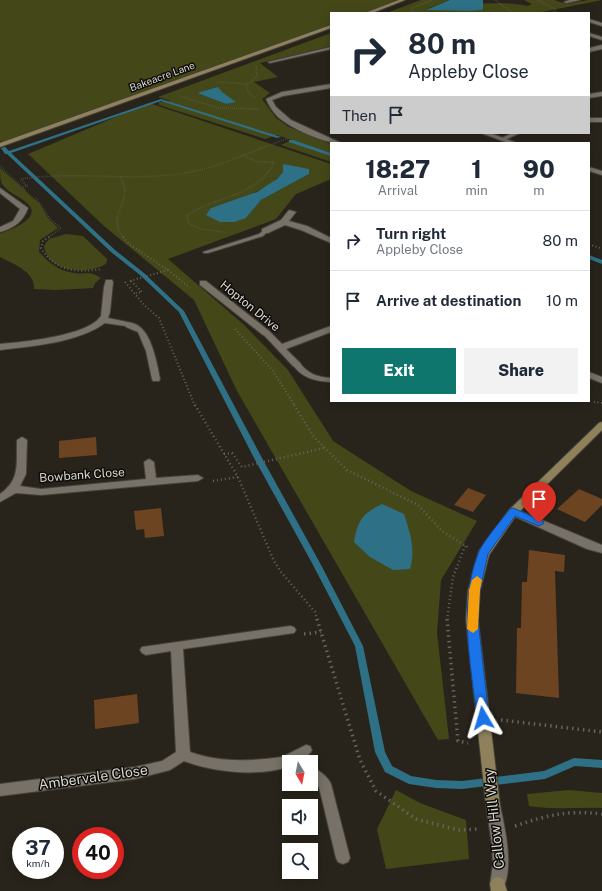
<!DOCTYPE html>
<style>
:root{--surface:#fff;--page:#f2f2f3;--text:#1f2937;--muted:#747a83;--line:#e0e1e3;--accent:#0f766e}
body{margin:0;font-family:"Public Sans",sans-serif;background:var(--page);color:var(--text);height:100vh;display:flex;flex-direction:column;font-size:15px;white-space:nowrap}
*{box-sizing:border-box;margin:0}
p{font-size:13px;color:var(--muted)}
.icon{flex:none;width:22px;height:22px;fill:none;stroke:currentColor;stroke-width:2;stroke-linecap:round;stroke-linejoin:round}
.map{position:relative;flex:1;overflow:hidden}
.panel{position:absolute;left:330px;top:142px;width:260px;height:260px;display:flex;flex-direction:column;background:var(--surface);border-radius:0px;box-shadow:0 2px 10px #0003}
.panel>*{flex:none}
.guide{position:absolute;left:330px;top:12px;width:260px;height:122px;border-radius:0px;box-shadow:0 2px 10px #0003;background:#fff;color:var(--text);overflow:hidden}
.needle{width:26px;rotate:170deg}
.fabs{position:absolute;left:282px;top:755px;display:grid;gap:8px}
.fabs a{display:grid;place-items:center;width:36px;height:36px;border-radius:0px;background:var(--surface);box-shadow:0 2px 10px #0003;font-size:20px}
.speed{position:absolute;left:12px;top:827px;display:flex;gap:8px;font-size:20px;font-weight:700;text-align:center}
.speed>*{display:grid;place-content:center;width:52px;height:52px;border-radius:50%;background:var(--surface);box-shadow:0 2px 10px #0003;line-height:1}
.speed small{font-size:10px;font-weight:400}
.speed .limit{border:6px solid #d22;background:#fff;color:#111}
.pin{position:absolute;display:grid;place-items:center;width:34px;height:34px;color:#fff;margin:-41px -17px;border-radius:50% 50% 50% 0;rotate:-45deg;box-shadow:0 0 4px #0007}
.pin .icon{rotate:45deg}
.me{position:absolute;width:44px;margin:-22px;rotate:353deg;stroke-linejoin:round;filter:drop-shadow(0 0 3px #0008)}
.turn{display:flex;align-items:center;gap:14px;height:84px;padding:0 12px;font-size:18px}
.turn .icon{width:52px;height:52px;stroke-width:2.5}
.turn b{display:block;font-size:28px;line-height:34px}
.then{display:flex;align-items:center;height:38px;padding:0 12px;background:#0003;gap:8px;font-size:15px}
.eta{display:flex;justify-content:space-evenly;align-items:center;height:68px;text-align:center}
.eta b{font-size:24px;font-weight:800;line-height:28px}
.action{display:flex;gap:8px;margin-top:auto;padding:8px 12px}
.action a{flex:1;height:46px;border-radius:0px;background:var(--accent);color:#fff;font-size:16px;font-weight:800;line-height:46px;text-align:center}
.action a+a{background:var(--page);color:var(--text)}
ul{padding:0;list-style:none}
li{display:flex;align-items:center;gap:12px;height:60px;padding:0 12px;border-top:1px solid var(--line)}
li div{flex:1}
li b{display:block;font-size:15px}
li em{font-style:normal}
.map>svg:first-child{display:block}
.green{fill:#444818;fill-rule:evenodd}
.water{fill:#2e7186}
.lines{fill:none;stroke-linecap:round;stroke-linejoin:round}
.stream{fill:#2e7186;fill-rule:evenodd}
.building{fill:#6d4422}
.lane-casing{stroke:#45413b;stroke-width:2}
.street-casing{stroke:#45413b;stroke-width:2}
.secondary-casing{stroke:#45413b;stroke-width:2}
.path-far3{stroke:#66635b;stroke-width:1.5;stroke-dasharray:0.5 1.5;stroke-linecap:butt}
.path-far2{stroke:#66635b;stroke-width:2;stroke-dasharray:1 2.5;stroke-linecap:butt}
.path-far1{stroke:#66635b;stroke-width:2.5;stroke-dasharray:1 3;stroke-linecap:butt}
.path{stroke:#66635b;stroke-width:3.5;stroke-dasharray:1.5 4;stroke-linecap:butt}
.lane{fill:#777167;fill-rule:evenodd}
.street{fill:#777167;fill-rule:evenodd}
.secondary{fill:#8f825b;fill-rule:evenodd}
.route{fill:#1a73e8;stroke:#114b97}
.slow{fill:#f59e0b}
.labels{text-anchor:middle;stroke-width:3;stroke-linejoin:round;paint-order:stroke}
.far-street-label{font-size:10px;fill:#d8d5d0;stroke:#0f0d09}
.street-label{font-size:12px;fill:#d8d5d0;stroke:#0f0d09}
.near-street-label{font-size:14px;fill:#d8d5d0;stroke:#0f0d09}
</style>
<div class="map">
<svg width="602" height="891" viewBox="0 0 602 891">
<rect width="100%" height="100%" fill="#28241b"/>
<g class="green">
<polygon points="0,0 402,0 366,13 331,13 331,25 7,143 0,141"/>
<path d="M421 0H450L427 9C454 5 504 0 527 6L532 4 524 0H554L566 4 588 0H602L537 13H386Z"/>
<path d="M331 33V46L260 63 278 77 254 82 270 93 262 99 276 118 289 127 331 144V153L304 144 331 154V162L281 145 292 140 277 135 265 139 159 105V102L171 101 158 97ZM204 92H221L235 101 226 104 197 93Z"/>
<path d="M149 103 331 164V179L296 194 276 219 168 259 243 324 288 370 333 441 411 491 477 521 441 580 437 633 449 739 438 740 237 391 194 300 104 226 28 154ZM283 172 309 174 261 200 246 218 211 208C235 199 267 193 283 172Z"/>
<path d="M0 168 39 203 48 218 58 228 40 240 39 252C49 263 59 271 74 273 87 275 89 270 101 278L95 283 93 288 56 290 34 289C35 271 13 264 0 257V234C10 230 44 218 27 203 19 196 8 193 2 184 0 179 0 174 0 168Z"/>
<path d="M66 234 83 236 107 259 106 264C88 275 47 272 44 246L49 239Z"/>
<polygon points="396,790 420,803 466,820 469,859 386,869 377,829"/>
<path d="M569 790 602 793V808C577 807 553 810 529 806L527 794Z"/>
</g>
<g class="water">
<polygon points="450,0 483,0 483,10 469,11 426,10"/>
<polygon points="218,87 222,92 236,102 226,104 197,93"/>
<polygon points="283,164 309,169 309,174 261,200 246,218 234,222 220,222 206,215 211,208 257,192 277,179 283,172"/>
<path d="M382 504 404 514C410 533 416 550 410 569L393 570 370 557 354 542C358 520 362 514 382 504Z"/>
</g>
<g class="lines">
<g class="stream">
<polygon points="161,99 281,137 277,138 161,101 11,153 115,250 144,273 184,311 262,458 320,563 363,646 385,752 392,766 411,776 436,780 462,781 544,771 574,758 602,760 602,768 575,766 545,779 462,789 436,788 409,784 385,772 375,752 355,646 312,563 254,458 179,312 140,275 111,252 7,154 5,154 1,148 5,147 9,151"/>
<polygon points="289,140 293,140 331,153 331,156 289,142"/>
<polygon points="589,255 602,260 602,264 589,259"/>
</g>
</g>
<g class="building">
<polygon points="96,437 97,455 59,458 59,441"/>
<polygon points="468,488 486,495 473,512 454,505"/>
<polygon points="579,489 602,499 602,505 585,522 557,509"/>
<polygon points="161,508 164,536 145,538 144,529 136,530 134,511"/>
<polygon points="529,550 565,555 564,572 555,571 559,698 516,693 517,628 521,628 522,582 527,582"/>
<polygon points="137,694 139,723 95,729 94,700"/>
</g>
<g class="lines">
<g class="lane-casing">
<g id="lane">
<polygon points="580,0 566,3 564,2 570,0"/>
<polygon points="589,19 602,23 602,26 589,22"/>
<polygon points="589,33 602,37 602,40 589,36"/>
<polygon points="331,47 331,49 270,63 268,62"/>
<rect x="589" y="118" width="13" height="4"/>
<polygon points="512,133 520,133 505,140 500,139"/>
<polygon points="265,229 268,231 263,236 208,253 204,253 203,252 259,234"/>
<polygon points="200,281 206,281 269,331 270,333 269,335 263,335 200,285"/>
<path d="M126 323C150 319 157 363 160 379L159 381H153L152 379 146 351 138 332 126 327 125 325Z"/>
<path d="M293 362H299C308 374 317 377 331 378V382C314 381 302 378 292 364Z"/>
<path d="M306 745 310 746 312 750C309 757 297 762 289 762V770L278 767 276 763 278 759Z"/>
<path d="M311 767C318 769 328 777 331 784L350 858 348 862 343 864 338 862 336 858 319 787 311 780Z"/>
</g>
</g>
<g class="street-casing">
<g id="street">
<polygon points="602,45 602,49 589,52 589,48"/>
<path d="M331 84V88L283 96 272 100 276 107 291 120 341 143C323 143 292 129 278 117 273 112 269 106 266 99L282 92Z"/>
<polygon points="602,92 602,96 589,98 589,94"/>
<polygon points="481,133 490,133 517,143 508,143"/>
<polygon points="589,167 602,171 602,175 589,171"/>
<path d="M0 188 28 208C23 222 14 228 0 232V227L13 221 20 209 0 193Z"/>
<polygon points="289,210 296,212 289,221 307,226 331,238 331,243 301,230 285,225 268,233 262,233 262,229 281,220"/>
<path d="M106 280H112L113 282 110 312 108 318 132 323 133 325 132 327 105 323C78 343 32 346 0 350V344C23 342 88 336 101 316L104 287Z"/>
<polygon points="331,326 331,332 286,349 301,364 296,367 293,366 262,333 266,330 269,331 282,344"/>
<polygon points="589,372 602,377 602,383 589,378"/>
<path d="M22 437 27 440 26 474 20 486 41 489 146 479 144 462 149 459 154 462 156 478 198 475 203 478 198 481 41 495 16 493 0 502V494C21 479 16 463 17 440Z"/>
<polygon points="513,508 602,545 602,553 587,549 509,514 508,512"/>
<path d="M290 626 294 627 296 630 294 633 183 649 190 752C220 763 251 761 282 757L287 759 289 763 287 767C258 777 212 772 184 761L170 770 135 779 0 796V784L135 767 162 761 176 752 171 651 146 655 142 653 140 650 142 647Z"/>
<path d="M493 799 498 801 500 805C505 829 514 866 503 889L498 891 493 889 490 884 493 864 492 845 486 805 488 801Z"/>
</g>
</g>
<g class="secondary-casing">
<g id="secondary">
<polygon points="399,0 405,0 372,13 365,13"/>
<polygon points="331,25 331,28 0,147 0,143"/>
<polygon points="602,422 602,430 517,514 489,555 480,591 478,620 500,805 498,809 493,811 488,809 486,805 466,620 468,591 479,551 509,510 599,423"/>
<polygon points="498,877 503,879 507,891 491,891 490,884 493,879"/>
</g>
</g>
<g class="path-far3">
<polyline points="495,0 513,13"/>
<polyline points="538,0 556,10"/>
<polyline points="418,13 412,11 412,8 433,0"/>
<polyline points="520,13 527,13"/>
<polyline points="546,13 557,11"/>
<polyline points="256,66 257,76 246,86 249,94 256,98"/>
<polyline points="217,82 248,84"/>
<polyline points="180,96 218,108 259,109"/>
<polyline points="0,166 25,190"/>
<path d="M121 176C122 181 125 187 125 192 123 211 109 219 124 238"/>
<path d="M21 179C74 171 126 181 179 174 217 169 253 150 289 138"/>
<polyline points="21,180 27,186 22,187"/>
<polyline points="36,198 51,220 61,228 48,238"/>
<path d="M225 232 201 229 189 224 187 215C214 197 261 195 274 162H257L241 154"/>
</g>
<g class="path-far2">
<path d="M49 237 43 241 41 248C54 271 77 273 101 269"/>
<polyline points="123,237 129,244 168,270 190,288"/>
<polyline points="589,244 602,249"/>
<polyline points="130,281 168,270"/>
<polyline points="131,281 142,292 136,293"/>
<polyline points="125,282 144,305 159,318 195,406"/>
<polyline points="235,329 273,371 295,406"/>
<polyline points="594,402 602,403"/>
</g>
<g class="path-far1">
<polyline points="195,405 238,477 274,561 281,572 315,612 317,620"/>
<polyline points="294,405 314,437 347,470 418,505 442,531 469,548"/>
<polyline points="224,454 232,453 242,467 324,448"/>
<polyline points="213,481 238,477"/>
<polyline points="447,620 453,577 465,546"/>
</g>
<g class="path">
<polyline points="317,619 360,760 376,791 416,819 458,830 478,829"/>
<polyline points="447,619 458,741 468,743"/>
<polyline points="304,634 321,632"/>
<polyline points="501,720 602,732"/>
<path d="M515 826C549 815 566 810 602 814"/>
</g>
<use href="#lane" class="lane"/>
<use href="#street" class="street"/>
<use href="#secondary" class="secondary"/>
</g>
<path class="route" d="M513 508 543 521 544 523 539 526 515 516 488 554 480 590 478 620 489 718 487 722 483 723 479 722 477 718C471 665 458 606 478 554 483 541 501 521 510 509Z"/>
<polygon class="slow" points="477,576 482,580 480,590 478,629 473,633 467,629 469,590 472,580"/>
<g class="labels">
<g class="far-street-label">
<text transform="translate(162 76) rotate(-20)" y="4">Bakeacre Lane</text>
</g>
<g class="street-label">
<text transform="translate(250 306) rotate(39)" y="4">Hopton Drive</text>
<text transform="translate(82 475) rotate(-4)" y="4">Bowbank Close</text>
</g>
<g class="near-street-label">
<text transform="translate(93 777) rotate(-8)" y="5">Ambervale Close</text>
<text transform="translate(494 819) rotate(-96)" y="5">Callow Hill Way</text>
</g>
</g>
</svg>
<div class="fabs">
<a><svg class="needle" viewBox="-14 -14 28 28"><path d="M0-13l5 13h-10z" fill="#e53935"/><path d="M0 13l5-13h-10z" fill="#747a83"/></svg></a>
<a><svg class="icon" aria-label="sound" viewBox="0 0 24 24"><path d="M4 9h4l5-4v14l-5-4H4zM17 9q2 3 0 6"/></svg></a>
<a><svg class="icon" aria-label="search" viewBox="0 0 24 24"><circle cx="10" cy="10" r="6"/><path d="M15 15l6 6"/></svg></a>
</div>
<div class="speed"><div>37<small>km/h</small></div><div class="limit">40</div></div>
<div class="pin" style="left:539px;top:523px;background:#d93025"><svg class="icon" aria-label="arrive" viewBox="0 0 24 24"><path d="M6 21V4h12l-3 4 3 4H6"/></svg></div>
<svg class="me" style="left:483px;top:718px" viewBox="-20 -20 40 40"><path d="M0-17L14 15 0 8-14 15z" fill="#1a73e8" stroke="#fff" stroke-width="4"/></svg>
<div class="guide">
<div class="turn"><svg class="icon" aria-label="right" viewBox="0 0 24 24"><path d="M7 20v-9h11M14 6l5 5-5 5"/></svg><div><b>80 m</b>Appleby Close</div></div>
<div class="then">Then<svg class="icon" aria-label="arrive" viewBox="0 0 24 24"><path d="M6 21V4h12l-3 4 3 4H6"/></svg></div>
</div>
<section class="panel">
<div class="eta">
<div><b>18:27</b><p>Arrival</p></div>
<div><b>1</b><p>min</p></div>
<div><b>90</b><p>m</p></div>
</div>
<ul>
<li><svg class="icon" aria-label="right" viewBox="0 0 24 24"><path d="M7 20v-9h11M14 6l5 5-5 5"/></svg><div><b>Turn right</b><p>Appleby Close</p></div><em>80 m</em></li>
<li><svg class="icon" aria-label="arrive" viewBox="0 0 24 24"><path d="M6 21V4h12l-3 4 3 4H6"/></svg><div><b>Arrive at destination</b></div><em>10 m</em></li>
</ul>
<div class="action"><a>Exit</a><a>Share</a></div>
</section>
</div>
